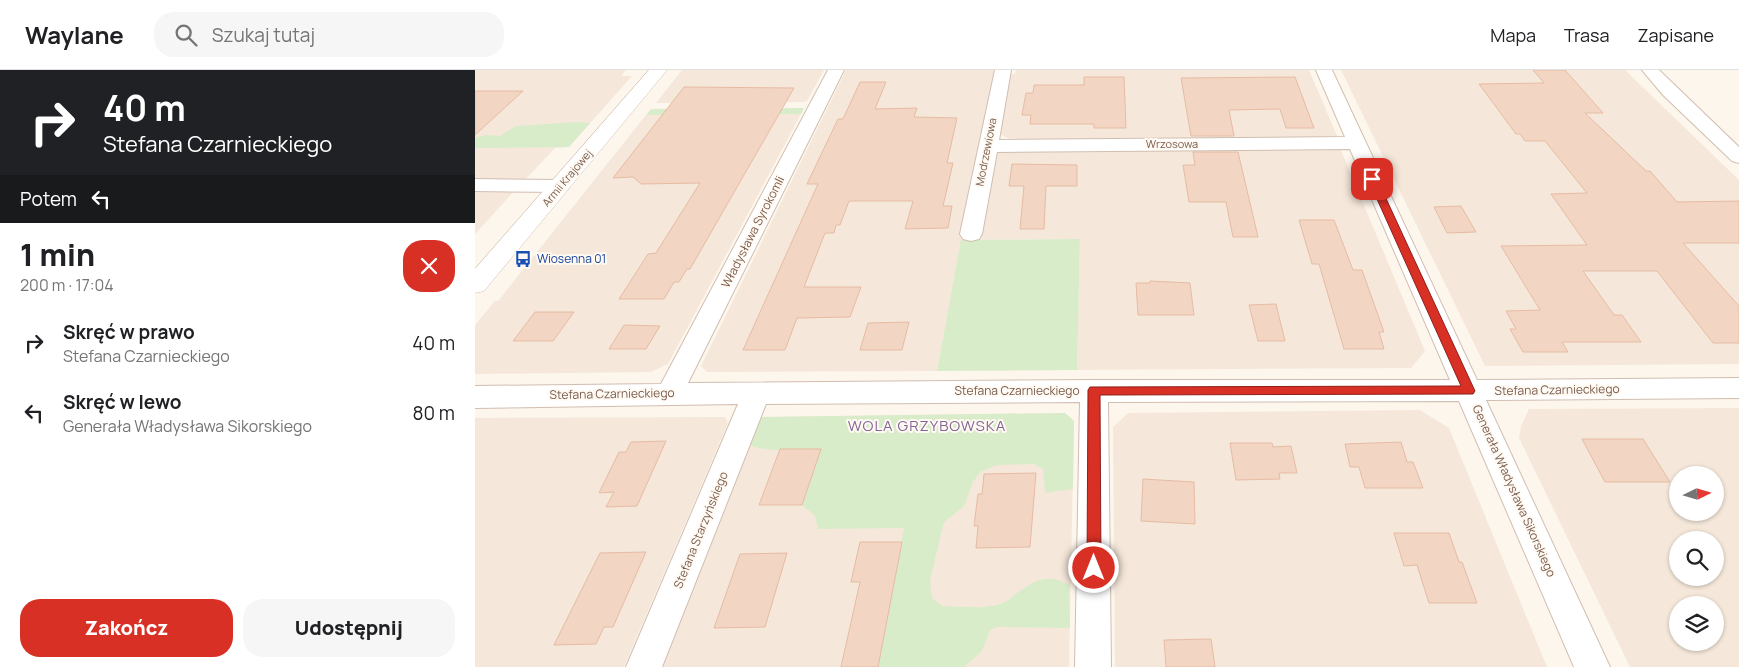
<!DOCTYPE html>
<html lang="pl">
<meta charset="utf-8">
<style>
:root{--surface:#fff;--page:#f6f6f6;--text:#202124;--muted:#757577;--line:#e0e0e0;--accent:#d93025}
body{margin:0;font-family:Manrope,sans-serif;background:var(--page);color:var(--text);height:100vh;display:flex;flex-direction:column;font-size:19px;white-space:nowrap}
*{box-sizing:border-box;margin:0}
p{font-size:16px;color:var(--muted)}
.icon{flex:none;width:28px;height:28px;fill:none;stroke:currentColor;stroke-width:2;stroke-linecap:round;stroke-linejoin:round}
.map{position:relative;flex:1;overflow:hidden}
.side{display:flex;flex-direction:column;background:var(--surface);width:475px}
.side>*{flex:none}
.top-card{background:#202124;color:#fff;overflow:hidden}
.needle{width:32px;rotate:85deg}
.tools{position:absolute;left:1194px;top:396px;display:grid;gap:10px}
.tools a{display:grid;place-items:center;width:55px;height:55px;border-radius:50%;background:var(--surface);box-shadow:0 1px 4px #0004;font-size:25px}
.pin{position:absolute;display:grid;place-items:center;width:42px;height:42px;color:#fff;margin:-21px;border-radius:10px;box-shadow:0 2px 8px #0006}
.me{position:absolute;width:55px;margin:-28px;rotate:0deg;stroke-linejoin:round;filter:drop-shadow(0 0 4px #0008)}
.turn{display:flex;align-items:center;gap:18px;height:105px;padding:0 20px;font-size:22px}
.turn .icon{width:65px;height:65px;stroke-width:2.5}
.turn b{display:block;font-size:35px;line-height:42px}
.then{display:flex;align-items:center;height:48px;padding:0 20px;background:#0003;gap:10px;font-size:19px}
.round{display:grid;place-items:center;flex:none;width:52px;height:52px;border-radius:20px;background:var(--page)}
.overview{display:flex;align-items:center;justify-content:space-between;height:85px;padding:0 20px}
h1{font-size:30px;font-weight:800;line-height:38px}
.primary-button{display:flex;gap:10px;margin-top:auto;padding:10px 20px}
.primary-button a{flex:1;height:58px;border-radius:20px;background:var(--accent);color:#fff;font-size:20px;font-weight:800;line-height:58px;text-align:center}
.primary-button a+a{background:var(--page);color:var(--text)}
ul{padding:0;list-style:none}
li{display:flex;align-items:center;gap:15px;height:70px;padding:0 20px}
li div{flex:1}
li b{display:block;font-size:19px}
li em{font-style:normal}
header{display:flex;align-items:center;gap:30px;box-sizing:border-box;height:70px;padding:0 25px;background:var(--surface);border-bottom:1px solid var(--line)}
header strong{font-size:24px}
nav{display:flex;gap:28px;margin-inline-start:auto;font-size:18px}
.search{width:350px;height:45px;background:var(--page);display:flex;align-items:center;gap:12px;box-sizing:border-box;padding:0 18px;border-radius:20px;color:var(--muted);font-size:19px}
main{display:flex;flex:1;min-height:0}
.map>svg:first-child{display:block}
.residential{fill:#f5e8da;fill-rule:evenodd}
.green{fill:#d8ecc9}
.building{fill:#f3d5c3;stroke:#e6bba3}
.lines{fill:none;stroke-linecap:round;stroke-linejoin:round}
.minor-casing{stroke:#d1beb0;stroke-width:2}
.tertiary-casing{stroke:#d1beb0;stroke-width:1}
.minor{fill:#fff;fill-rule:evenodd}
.tertiary{fill:#fff;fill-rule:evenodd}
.route{fill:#d93025;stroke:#8d1f18}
.labels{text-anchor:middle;stroke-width:4;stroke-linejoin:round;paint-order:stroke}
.far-street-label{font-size:11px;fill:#7a5c4d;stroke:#fffaf3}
.street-label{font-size:12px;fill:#7a5c4d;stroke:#fffaf3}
.transit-label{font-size:12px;fill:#164399;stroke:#fffaf3;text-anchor:start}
.quarter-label{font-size:15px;letter-spacing:1px;fill:#846695;stroke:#fffaf3}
</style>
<header>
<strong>Waylane</strong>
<div class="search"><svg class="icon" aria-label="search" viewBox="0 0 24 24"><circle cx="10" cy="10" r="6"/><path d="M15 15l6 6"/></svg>Szukaj tutaj</div>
<nav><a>Mapa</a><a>Trasa</a><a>Zapisane</a></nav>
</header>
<main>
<section class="side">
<div class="top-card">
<div class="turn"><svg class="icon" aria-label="right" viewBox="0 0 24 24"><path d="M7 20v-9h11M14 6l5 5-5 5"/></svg><div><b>40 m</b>Stefana Czarnieckiego</div></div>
<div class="then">Potem<svg class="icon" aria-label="left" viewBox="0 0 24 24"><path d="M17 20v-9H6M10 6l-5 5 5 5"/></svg></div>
</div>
<div class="overview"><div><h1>1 min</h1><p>200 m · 17:04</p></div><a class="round" style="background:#d93025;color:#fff"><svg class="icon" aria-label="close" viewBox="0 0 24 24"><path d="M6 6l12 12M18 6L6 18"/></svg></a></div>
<ul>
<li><svg class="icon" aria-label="right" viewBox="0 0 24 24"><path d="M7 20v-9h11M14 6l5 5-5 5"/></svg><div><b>Skręć w prawo</b><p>Stefana Czarnieckiego</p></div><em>40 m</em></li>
<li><svg class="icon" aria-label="left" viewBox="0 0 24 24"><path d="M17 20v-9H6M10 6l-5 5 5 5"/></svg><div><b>Skręć w lewo</b><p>Generała Władysława Sikorskiego</p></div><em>80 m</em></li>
</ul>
<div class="primary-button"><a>Zakończ</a><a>Udostępnij</a></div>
</section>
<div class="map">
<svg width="1264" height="597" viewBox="0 0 1264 597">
<rect width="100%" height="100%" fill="#fdf6ec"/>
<g class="residential">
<polygon points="0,0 151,0 146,6 157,6 94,77 80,78 48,112 0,112"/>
<polygon points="207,0 349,0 332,31 328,32 181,33"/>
<polygon points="371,0 519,0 462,301 232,302 226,296"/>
<polygon points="541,0 834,0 863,68 536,70 525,64 535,4 540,4"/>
<polygon points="866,0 1150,0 1264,110 1264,294 1010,296"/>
<polygon points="326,44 193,294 176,302 0,304 0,255 20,231 23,231 171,45"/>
<polygon points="865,78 950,281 936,298 602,300 605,169 500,170 517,81"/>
<polygon points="0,118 42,118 0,164"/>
<path d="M1264 338V597H1155L1044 368 1046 356 1054 339ZM1202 405H1240V442H1202ZM1202 470H1240V508H1202ZM1202 535H1240V572H1202Z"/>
<polygon points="945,340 974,358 1072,597 640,597 638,357 653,343"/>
<polygon points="590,343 599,351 594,597 184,597 283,347"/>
<polygon points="250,347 253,353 149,597 0,597 0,348"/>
</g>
<g class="green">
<polygon points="329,38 326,44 171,45 176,39"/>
<polygon points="102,52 115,53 94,77 0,78 0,68 11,65 25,66 41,56"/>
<polygon points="605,169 602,300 462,301 486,170"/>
<path d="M590 343 599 351 598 419 570 423 568 399 559 394 522 395 505 402 498 412 489 436 469 452 455 510 457 528 467 536C485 536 508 540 525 534 530 533 534 529 538 526 558 511 571 502 594 515L595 558 522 557 515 560 507 581 489 597H403L429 458 343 459 340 446 327 435 345 380C326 379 287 384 272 373L283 347Z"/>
</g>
<g class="building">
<polygon points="1058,0 1090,0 1128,43 1110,43 1171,101 1175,101 1202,132 1264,131 1264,173 1208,173 1264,236 1264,273 1238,273 1182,201 1108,201 1139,245 1147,245 1166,272 1087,272 1093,282 1048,282 1035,259 1041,259 1031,241 1065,240 1026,176 1112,175 1076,124 1112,123 1070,71 1050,71 1045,64 1041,64 1004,14 1069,13"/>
<polygon points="609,7 649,7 651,58 619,58 619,54 555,54 556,45 547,45 551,23 558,23 559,15 609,15"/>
<polygon points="820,7 839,58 811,58 805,39 754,40 759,66 716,66 706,8"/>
<polygon points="385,12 411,12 400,39 442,38 439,47 482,48 472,93 478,93 468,136 477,136 473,158 430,159 438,131 374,131 365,155 361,155 359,163 350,163 329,217 386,217 375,247 322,248 310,280 268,280 343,114 332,114 363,49 368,49"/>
<polygon points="209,17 319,18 215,199 212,199 204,212 199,212 189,229 144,229 173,184 181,183 225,113 166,114 158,107 138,108"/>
<polygon points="0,21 48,21 0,65"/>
<polygon points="718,82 763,82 783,167 758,167 751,132 714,132 708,95 720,95"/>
<polygon points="537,94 602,95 602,116 571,116 569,159 545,159 549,116 534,116"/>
<polygon points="986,136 1001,162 972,163 959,137"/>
<polygon points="824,150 859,150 878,200 887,200 909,262 904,262 909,279 869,279 844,194 837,194"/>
<polygon points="675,211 715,213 719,245 663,245 661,213 675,213"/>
<polygon points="801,234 810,271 783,271 774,235"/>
<polygon points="60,242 99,242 78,271 38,271"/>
<polygon points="434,252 427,280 385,280 393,253"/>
<polygon points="149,255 185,256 171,279 134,279"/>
<polygon points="1107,369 1168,369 1195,412 1130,412"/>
<polygon points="191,371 162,436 131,437 139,422 124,423 144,382 151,382 156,372"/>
<polygon points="926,372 932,392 938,392 948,418 890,418 884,397 875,397 870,374"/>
<polygon points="755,373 797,373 798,377 816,376 822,403 804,403 805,409 761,410"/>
<polygon points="305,379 346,379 327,435 284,435"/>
<polygon points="561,403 555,477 501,478 503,456 499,456 503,424 507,424 509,404"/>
<polygon points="668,409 719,412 720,454 666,451"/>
<polygon points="919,463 974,463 984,492 987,492 1002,533 954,533 942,495 929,496"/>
<polygon points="385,472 427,472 403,597 366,597 385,512 376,512"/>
<polygon points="171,482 138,557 129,557 121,574 79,575 125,483"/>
<polygon points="312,483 290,557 239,558 265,484"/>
<polygon points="736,569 740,597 691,597 689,570"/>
</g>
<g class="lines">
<g class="minor-casing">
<g id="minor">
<polygon points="353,0 369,0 213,313 619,310 975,310 875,79 522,82 507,164 504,169 496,171 488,169 485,164 520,0 536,0 524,70 870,67 841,0 857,0 1002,310 1264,308 1264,328 1011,330 1135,597 1099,597 984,331 633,332 636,597 600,597 605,332 291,334 187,597 151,597 263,334 0,338 0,316 186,314"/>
<polygon points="1167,0 1184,0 1264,77 1264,93 1257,91 1188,25"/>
<polygon points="0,109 85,110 92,112 95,116 92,120 85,122 0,121"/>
</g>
</g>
<g class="tertiary-casing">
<polygon id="tertiary" points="174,0 192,0 9,221 0,223 0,199"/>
</g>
<use href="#minor" class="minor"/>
<use href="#tertiary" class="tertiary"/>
</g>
<polygon class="route" points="897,106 902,109 1000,321 998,324 625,325 626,498 624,503 619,505 614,503 612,498 613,320 615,317 986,316 893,109"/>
<defs>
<g id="bus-bare" transform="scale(1.35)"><path d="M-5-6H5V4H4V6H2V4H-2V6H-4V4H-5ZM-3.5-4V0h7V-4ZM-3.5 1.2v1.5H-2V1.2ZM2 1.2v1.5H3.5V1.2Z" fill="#1a4fb4" stroke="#fffaf3" stroke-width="2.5" paint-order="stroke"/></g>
</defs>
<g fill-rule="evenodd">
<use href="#bus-bare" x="48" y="189"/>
</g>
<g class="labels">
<g class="far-street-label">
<text x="697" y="78">Wrzosowa</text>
<text transform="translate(511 82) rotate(-79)" y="4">Modrzewiowa</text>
<text transform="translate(92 108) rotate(-50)" y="4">Armii Krajowej</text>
</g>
<g class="street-label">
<text transform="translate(278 162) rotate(-63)" y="4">Władysława Syrokomli</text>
<text transform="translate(1082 320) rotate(-1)" y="4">Stefana Czarnieckiego</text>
<text x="542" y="325">Stefana Czarnieckiego</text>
<text transform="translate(137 324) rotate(-1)" y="4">Stefana Czarnieckiego</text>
<text transform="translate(1039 421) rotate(66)" y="4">Generała Władysława Sikorskiego</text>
<text transform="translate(226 460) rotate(-68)" y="4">Stefana Starzyńskiego</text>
</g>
<g class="transit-label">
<text x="62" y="193">Wiosenna 01</text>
</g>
<g class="quarter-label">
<text x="452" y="361">WOLA GRZYBOWSKA</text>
</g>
</g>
</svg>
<div class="tools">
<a><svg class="needle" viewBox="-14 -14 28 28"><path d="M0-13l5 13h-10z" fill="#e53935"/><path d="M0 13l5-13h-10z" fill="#757577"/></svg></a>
<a><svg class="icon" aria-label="search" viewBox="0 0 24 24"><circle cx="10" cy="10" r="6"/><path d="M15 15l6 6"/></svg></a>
<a><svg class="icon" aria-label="layers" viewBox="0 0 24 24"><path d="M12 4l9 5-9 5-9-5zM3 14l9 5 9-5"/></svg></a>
</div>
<div class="pin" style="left:897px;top:109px;background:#d93025"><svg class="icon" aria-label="arrive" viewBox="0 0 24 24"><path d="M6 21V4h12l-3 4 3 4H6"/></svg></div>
<svg class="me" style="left:619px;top:498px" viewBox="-20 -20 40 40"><circle r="17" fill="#d93025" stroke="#fff" stroke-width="3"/><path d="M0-11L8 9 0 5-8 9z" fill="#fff"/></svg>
</div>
</main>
